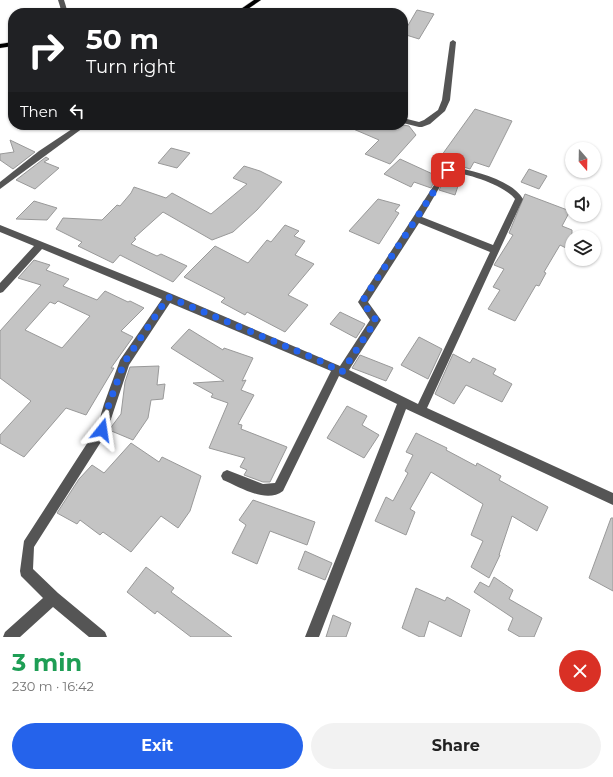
<!DOCTYPE html>
<meta charset="utf-8">
<style>
:root{--surface:#fff;--page:#f2f2f2;--text:#222;--muted:#767676;--accent:#2563eb}
body{margin:0;font-family:Montserrat,sans-serif;background:var(--page);color:var(--text);height:100vh;display:flex;flex-direction:column;font-size:15px;white-space:nowrap}
*{box-sizing:border-box;margin:0}
p{font-size:13px;color:var(--muted)}
.icon{flex:none;width:22px;height:22px;fill:none;stroke:currentColor;stroke-width:2;stroke-linecap:round;stroke-linejoin:round}
.map{position:relative;height:637px;overflow:hidden}
.drawer{display:flex;flex-direction:column;background:var(--surface);flex:1}
.drawer>*{flex:none}
.banner{position:absolute;left:8px;top:8px;width:400px;height:122px;border-radius:16px;box-shadow:0 1px 3px #0004;background:#202124;color:#fff;overflow:hidden}
.needle{width:26px;rotate:160deg}
.controls{position:absolute;left:565px;top:142px;display:grid;gap:8px}
.controls a{display:grid;place-items:center;width:36px;height:36px;border-radius:50%;background:var(--surface);box-shadow:0 1px 3px #0004;font-size:20px}
.pin{position:absolute;display:grid;place-items:center;width:34px;height:34px;color:#fff;margin:-17px;border-radius:8px;box-shadow:0 2px 6px #0006}
.me{position:absolute;width:44px;margin:-22px;rotate:15deg;stroke-linejoin:round;filter:drop-shadow(0 0 3px #0008)}
.turn{display:flex;align-items:center;gap:14px;height:84px;padding:0 12px;font-size:18px}
.turn .icon{width:52px;height:52px;stroke-width:2.5}
.turn b{display:block;font-size:28px;line-height:34px}
.then{display:flex;align-items:center;height:38px;padding:0 12px;background:#0003;gap:8px;font-size:15px}
.round{display:grid;place-items:center;flex:none;width:42px;height:42px;border-radius:21px;background:var(--page)}
.headline{display:flex;align-items:center;justify-content:space-between;height:68px;padding:0 12px}
h1{font-size:24px;font-weight:700;line-height:30px;color:#1e9e55}
.cta{display:flex;gap:8px;margin-top:auto;padding:8px 12px}
.cta a{flex:1;height:46px;border-radius:24px;background:var(--accent);color:#fff;font-size:16px;font-weight:700;line-height:46px;text-align:center}
.cta a+a{background:var(--page);color:var(--text)}
.map>svg:first-child{display:block}
.building{fill:#c4c4c4;stroke:#999;fill-rule:evenodd}
.lines{fill:none;stroke-linecap:round;stroke-linejoin:round}
.major-casing{stroke:#dbdbdb;stroke-width:1}
.minor{fill:#555;fill-rule:evenodd}
.major{fill:#000;fill-rule:evenodd}
.route{stroke:#2563eb;stroke-width:7;stroke-dasharray:0 12.6}
</style>
<div class="map">
<svg width="613" height="637" viewBox="0 0 613 637">
<rect width="100%" height="100%" fill="#fff"/>
<g class="building">
<polygon points="417,10 434,14 419,39 403,34"/>
<polygon points="475,109 512,121 489,167 474,162 470,169 439,159"/>
<polygon points="344,125 403,125 409,126 416,135 390,164 365,154 379,140"/>
<polygon points="10,140 35,152 13,169 0,160 0,154 14,152"/>
<polygon points="171,148 190,153 177,168 158,163"/>
<polygon points="46,157 49,159 44,162 59,168 35,189 16,180"/>
<polygon points="400,159 437,176 431,188 414,182 411,187 384,174"/>
<polygon points="244,166 260,171 282,182 257,210 233,232 212,240 163,212 134,238 136,239 131,244 157,256 161,254 187,266 173,282 120,255 113,263 78,246 82,242 56,229 63,218 102,220 117,205 120,206 131,193 134,187 166,198 172,193 211,214 247,184 233,178"/>
<polygon points="529,169 547,176 539,189 521,182"/>
<polygon points="445,180 458,186 455,195 439,190"/>
<polygon points="525,194 570,211 562,226 572,230 572,251 560,245 544,272 546,273 539,286 536,285 515,321 488,309 500,290 493,287 504,269 494,265 513,235 509,233"/>
<polygon points="378,199 400,205 395,211 399,213 379,244 349,231"/>
<polygon points="34,201 57,208 47,220 16,219"/>
<polygon points="285,225 299,231 294,236 305,241 295,255 314,264 288,295 308,305 285,332 247,312 245,315 221,302 225,298 184,277 215,246 248,263 267,240 271,242"/>
<path d="M34 260 50 265 46 270 69 279 63 286 97 300 105 291 128 302 130 301 144 308 121 331 133 337 111 368H114L86 415 66 408 24 457 0 443V435L31 401 0 378V331L41 285 18 278ZM58 301 90 316 62 348 25 330 50 302 55 304Z"/>
<polygon points="340,312 365,324 356,338 330,324"/>
<polygon points="189,329 223,350 224,348 253,358 242,381 246,380 241,390 254,395 238,424 242,425 241,429 287,447 270,482 263,482 244,475 247,470 240,467 245,458 209,448 228,403 211,397 213,394 193,383 224,381 171,348"/>
<polygon points="419,337 442,349 428,379 401,365"/>
<polygon points="453,354 470,363 473,358 496,369 493,374 512,384 502,402 466,385 454,404 435,394"/>
<polygon points="360,355 393,368 386,381 352,368"/>
<polygon points="159,366 157,385 165,384 163,399 151,400 148,418 133,440 109,430 121,414 125,382 130,367"/>
<polygon points="347,406 367,416 362,425 379,435 364,458 327,438"/>
<polygon points="416,433 447,448 446,450 476,466 477,463 501,476 499,480 548,507 537,531 512,516 499,555 500,555 489,578 471,567 483,541 471,535 483,504 431,472 410,509 415,512 406,535 375,521 386,497 393,501 408,473 405,471 413,455 406,452"/>
<polygon points="131,443 159,462 162,457 201,476 190,511 178,528 161,516 131,552 103,532 100,535 80,520 77,524 57,513 79,479 92,465 104,473"/>
<polygon points="253,500 315,522 307,545 270,531 257,564 232,553 246,525 239,520"/>
<polygon points="611,518 613,518 613,591 589,578"/>
<polygon points="305,551 332,563 325,580 298,569"/>
<polygon points="146,567 174,588 171,592 232,637 191,637 157,611 155,614 127,592"/>
<polygon points="494,577 513,590 509,599 542,618 534,637 520,637 508,630 513,618 474,592 480,582 489,587"/>
<polygon points="416,588 445,601 447,597 470,610 461,637 429,621 424,637 420,637 402,628"/>
<polygon points="333,615 351,623 346,637 326,637"/>
</g>
<g class="lines">
<g class="major-casing">
<g id="major">
<polygon points="254,0 261,0 242,13 235,13"/>
<polygon points="13,42 13,46 0,48 0,44"/>
</g>
</g>
<g class="minor">
<polygon points="58,0 64,0 68,13 62,13"/>
<polygon points="453,40 456,42 450,100 445,111 430,124 422,127 419,127 403,123 403,118 419,122 424,120 438,110 442,100 450,42"/>
<polygon points="78,125 87,125 0,189 0,182 39,151"/>
<path d="M452 167C473 170 512 180 523 199L427 408 613 493V505L406 409 319 637H305L397 404 339 376 283 491C266 504 240 487 223 480L221 476 223 472 227 470 263 484 275 483 331 371 170 303 129 365 106 434 34 547 33 569 58 593 105 632 107 637H89L53 607 20 637H3L5 632 43 598 21 576 20 571 24 541 97 428 104 404 120 360 162 299 42 249 3 292 0 293V283L34 246 0 232V225L172 294 340 366 370 320 358 302 360 299 436 182 442 169ZM448 173C463 171 506 186 515 199L493 245 422 217ZM419 223 490 252 418 404 349 370 381 320 368 302Z"/>
</g>
<use href="#major" class="major"/>
</g>
<g class="lines">
<polyline class="route" points="102,430 109,404 124,363 168,297 316,359 342,372 376,320 362,302 440,182 444,174 448,170"/>
</g>
</svg>
<div class="controls">
<a><svg class="needle" viewBox="-14 -14 28 28"><path d="M0-13l5 13h-10z" fill="#e53935"/><path d="M0 13l5-13h-10z" fill="#767676"/></svg></a>
<a><svg class="icon" aria-label="sound" viewBox="0 0 24 24"><path d="M4 9h4l5-4v14l-5-4H4zM17 9q2 3 0 6"/></svg></a>
<a><svg class="icon" aria-label="layers" viewBox="0 0 24 24"><path d="M12 4l9 5-9 5-9-5zM3 14l9 5 9-5"/></svg></a>
</div>
<div class="pin" style="left:448px;top:170px;background:#d93025"><svg class="icon" aria-label="arrive" viewBox="0 0 24 24"><path d="M6 21V4h12l-3 4 3 4H6"/></svg></div>
<svg class="me" style="left:102px;top:430px" viewBox="-20 -20 40 40"><path d="M0-17L14 15 0 8-14 15z" fill="#2563eb" stroke="#fff" stroke-width="4"/></svg>
<div class="banner">
<div class="turn"><svg class="icon" aria-label="right" viewBox="0 0 24 24"><path d="M7 20v-9h11M14 6l5 5-5 5"/></svg><div><b>50 m</b>Turn right</div></div>
<div class="then">Then<svg class="icon" aria-label="left" viewBox="0 0 24 24"><path d="M17 20v-9H6M10 6l-5 5 5 5"/></svg></div>
</div>
</div>
<section class="drawer">
<div class="headline"><div><h1>3 min</h1><p>230 m · 16:42</p></div><a class="round" style="background:#d93025;color:#fff"><svg class="icon" aria-label="close" viewBox="0 0 24 24"><path d="M6 6l12 12M18 6L6 18"/></svg></a></div>
<div class="cta"><a>Exit</a><a>Share</a></div>
</section>
